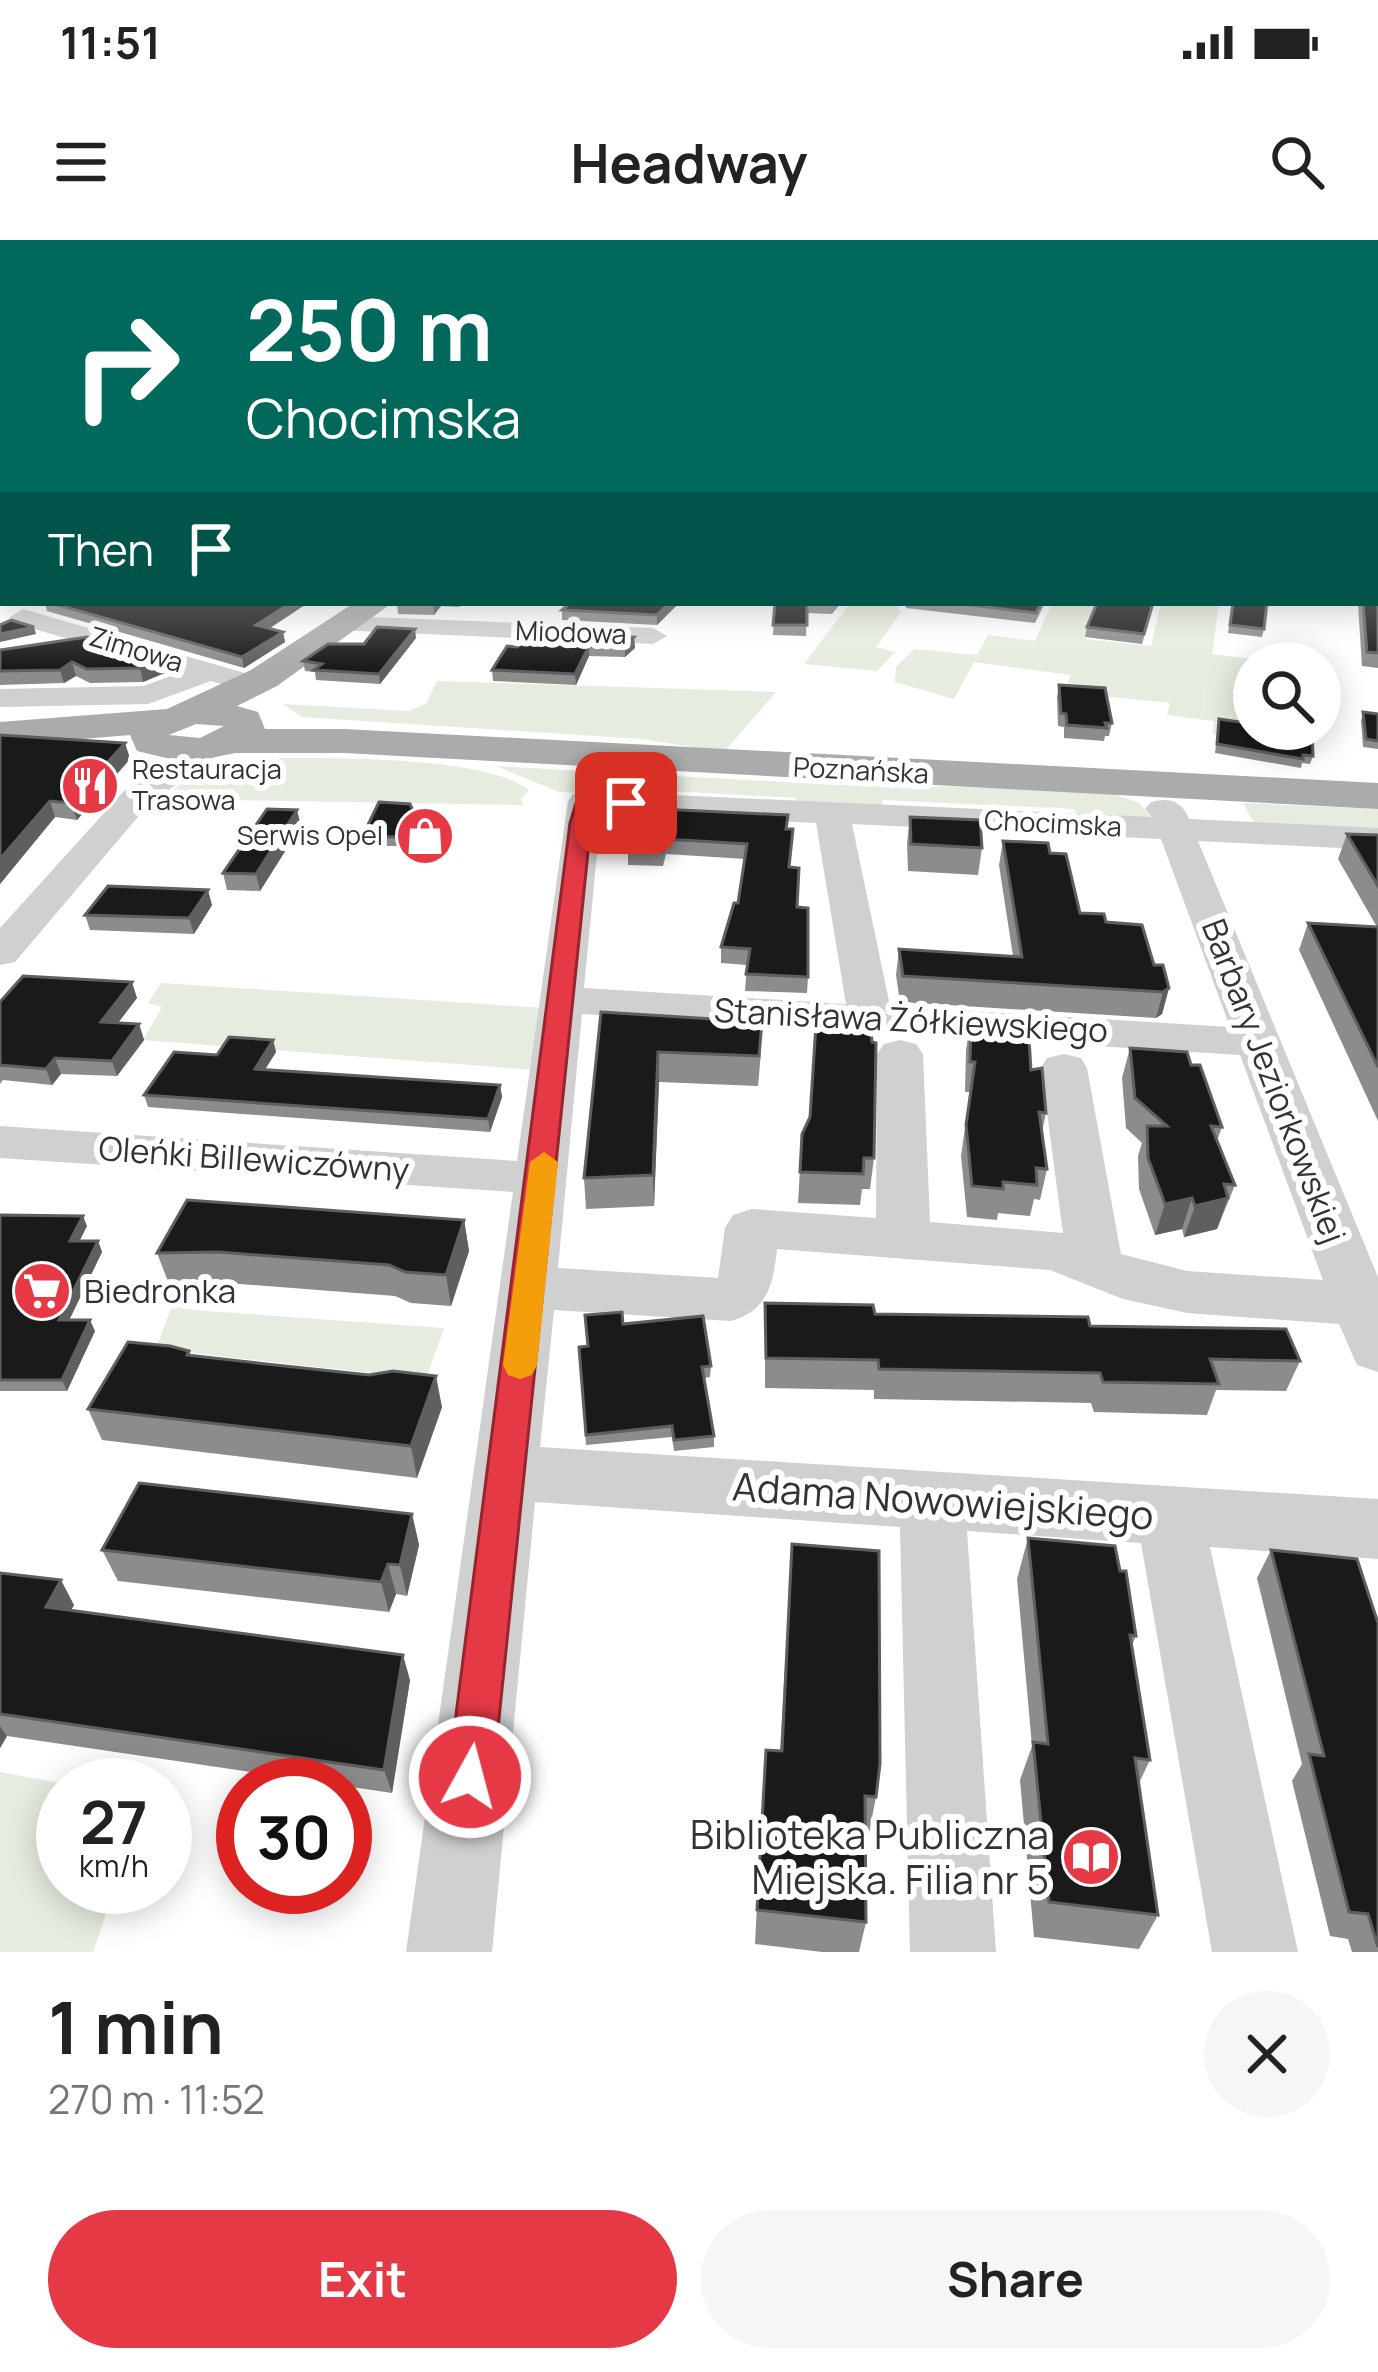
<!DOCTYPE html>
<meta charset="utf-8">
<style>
:root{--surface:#fff;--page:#f6f6f6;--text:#222;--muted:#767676;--accent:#e63946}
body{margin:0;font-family:Manrope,sans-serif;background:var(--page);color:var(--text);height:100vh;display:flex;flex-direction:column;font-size:45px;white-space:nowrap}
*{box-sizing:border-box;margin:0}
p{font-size:39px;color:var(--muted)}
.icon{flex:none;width:66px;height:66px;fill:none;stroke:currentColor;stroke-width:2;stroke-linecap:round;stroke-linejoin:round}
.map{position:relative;height:1712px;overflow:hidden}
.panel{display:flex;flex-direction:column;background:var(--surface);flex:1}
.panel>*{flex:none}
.hud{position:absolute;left:0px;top:0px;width:1380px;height:366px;box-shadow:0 6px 30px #0003;background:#00695c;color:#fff;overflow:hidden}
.buttons{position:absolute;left:1233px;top:402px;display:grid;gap:24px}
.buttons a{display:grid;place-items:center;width:108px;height:108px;border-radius:50%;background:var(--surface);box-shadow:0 6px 30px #0003;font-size:60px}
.speed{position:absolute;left:36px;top:1518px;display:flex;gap:24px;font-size:60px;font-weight:700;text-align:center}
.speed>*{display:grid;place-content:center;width:156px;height:156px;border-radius:50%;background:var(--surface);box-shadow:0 6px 30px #0003;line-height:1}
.speed small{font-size:30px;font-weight:400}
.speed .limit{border:18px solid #d22;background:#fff;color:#111}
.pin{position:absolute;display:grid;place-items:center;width:102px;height:102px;color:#fff;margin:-51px;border-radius:24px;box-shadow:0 6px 18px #0006}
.me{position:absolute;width:132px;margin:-66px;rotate:7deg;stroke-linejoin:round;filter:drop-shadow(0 0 9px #0008)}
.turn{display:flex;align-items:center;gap:42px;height:252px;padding:0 48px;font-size:54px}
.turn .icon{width:156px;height:156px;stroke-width:2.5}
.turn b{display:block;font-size:84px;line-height:102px}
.then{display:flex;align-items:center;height:114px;padding:0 48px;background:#0003;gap:24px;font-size:45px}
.round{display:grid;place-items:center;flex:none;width:126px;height:126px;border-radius:63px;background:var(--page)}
.summary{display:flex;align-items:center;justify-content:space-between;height:204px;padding:0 48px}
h1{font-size:72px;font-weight:700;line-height:90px}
.cta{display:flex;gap:24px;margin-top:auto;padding:24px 48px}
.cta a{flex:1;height:138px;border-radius:72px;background:var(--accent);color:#fff;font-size:48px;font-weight:700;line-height:138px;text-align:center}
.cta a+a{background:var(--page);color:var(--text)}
.status{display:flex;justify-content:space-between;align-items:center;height:84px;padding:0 60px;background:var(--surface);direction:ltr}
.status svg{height:33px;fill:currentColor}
header{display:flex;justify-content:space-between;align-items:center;height:156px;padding:0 48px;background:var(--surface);font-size:54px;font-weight:700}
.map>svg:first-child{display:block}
.green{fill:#e6ecdf}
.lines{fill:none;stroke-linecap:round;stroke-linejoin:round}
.minor{fill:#d0d0d0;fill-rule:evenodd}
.major{fill:#ababab;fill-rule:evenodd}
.wall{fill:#8c8c8c}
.shaded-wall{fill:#5f5f5f}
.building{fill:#1a1a1a;stroke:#5f5f5f;stroke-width:3}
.route{fill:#e63946;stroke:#96252e;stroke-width:3}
.slow{fill:#f59e0b}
.labels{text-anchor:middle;stroke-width:12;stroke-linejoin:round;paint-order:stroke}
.far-street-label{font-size:27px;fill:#333;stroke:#fff}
.far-poi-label{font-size:27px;fill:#333;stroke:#fff;text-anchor:start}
.street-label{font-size:33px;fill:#333;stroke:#fff}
.poi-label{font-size:33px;fill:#333;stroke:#fff;text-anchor:start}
.near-street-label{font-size:39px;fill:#333;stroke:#fff}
.near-poi-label{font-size:39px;fill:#333;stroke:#fff;text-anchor:end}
</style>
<div class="status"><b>11:51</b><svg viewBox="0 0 49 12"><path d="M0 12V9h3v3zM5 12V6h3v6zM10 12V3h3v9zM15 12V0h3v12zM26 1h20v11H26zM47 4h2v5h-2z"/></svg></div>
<header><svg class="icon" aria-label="menu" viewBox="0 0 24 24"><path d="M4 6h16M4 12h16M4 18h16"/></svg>Headway<svg class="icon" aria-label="search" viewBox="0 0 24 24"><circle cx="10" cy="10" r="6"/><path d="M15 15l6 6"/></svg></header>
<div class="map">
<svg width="1378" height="1712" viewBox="0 0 1378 1712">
<rect width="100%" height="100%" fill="#fff"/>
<g class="green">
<polygon points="850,363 902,363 897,368 901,372 876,407 895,412 877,431 804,424"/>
<polygon points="1052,363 1098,363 1085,399 1151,406 1161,363 1219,363 1212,414 1286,423 1254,423 1253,499 1213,494 1214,481 1167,475 1170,463 1064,452 1071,435 974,422 954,459 895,442 896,427 914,409 977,415 988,395 1035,401"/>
<polygon points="437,441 776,452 724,512 642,499 302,477 283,464 409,471 426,464"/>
<path d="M274 518C332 518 486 516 529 550L521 559 523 565 161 559C194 531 232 523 274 518Z"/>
<polygon points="496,526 837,545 1046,548 1114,554 1139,563 1150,576 1146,580 1078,579 1074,569 882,560 884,570 797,566 796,558 653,550 652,557 559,552"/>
<polygon points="1243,563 1378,569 1378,590 1254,583"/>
<polygon points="161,743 544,768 536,830 143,800 162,767 148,763"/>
<polygon points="173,1063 192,1070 444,1088 426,1139 156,1109"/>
<polygon points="0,1532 70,1545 63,1545 63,1647 115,1647 93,1712 0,1712"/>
</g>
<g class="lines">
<g class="minor">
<polygon points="23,369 259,437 264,443 249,452 211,441 148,464 0,467 0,449 144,446 181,432 14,383 10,377"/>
<polygon points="345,376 653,388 667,396 653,404 335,390 332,384"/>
<polygon points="203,499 219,509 215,516 148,565 15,722 0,725 0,688 124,551 191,502"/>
<path d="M585 551 1152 577 1145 569 1151 562C1169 557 1182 561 1189 579L1378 588V610L1198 601 1378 1037V1132L1357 1125 1339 1084 1187 1073 1123 1059 1050 1030 777 1009C773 1045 768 1070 731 1081L554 1070 540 1207 1378 1259V1319L1210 1307 1298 1712H1212L1141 1303 967 1291 996 1712H910L900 1287 535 1262 492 1712H406L513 952 0 918V886L517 921 568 561 573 554ZM601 572 816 583 846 764 584 748ZM852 584 1161 599 1230 787 890 766ZM582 774 1240 815 1323 1040 1187 1031 1121 1014 1087 828 1081 818 1064 814 1047 818 1041 828 1063 993 930 982 923 814 916 804 900 800 884 804 877 814 876 978 752 969 733 975 725 988 718 1038 558 1028Z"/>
</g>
<path class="major" d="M354 363H392L277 446 237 466 258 472 265 489H344L1378 543V569L344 513H235L187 523 137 511 130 495 0 506V482L167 469 251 430ZM196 484 224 486 200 498 169 495Z"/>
</g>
<g class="wall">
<polygon points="1378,352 1378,428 1362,426 1358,365 1358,363 1377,363"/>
<polygon points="45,363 270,389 283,392 285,402 244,428 47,371"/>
<polygon points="397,363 462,363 459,367 441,366 434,375 398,374"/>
<polygon points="679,363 657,385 562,380 562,370"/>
<polygon points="775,363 841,363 832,374 807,373 806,396 773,395"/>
<polygon points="906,363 1045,363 1035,383 906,368"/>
<polygon points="1154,363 1142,404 1085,397 1087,387"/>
<polygon points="1232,363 1264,389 1262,397 1228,393"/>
<polygon points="634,397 635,408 625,417 589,416 576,445 493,441 492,430 517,407"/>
<polygon points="416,398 380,444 316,440 315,432 305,431 303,421 364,404"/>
<polygon points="0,410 164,419 167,432 143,442 90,443 76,436 64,443 0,445"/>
<polygon points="1059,445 1112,483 1109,496 1105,496 1104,501 1064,498 1064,487 1058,486 1057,457"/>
<polygon points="1363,472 1378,474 1378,509 1363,507 1361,481"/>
<polygon points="1219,479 1313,516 1310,524 1302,523 1301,528 1215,513"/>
<polygon points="0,495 125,503 130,519 77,580 55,577 0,644"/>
<polygon points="637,568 786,589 790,627 808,737 807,753 745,751 747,725 721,723 721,707 738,663 745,619 666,614 663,626 628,625 628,610"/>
<polygon points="910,577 982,608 978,635 908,631 907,603"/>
<polygon points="301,586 260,651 227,650 223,633"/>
<polygon points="1347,594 1378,595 1378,881 1299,710 1308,683 1377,687 1338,619"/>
<polygon points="362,597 425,597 426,606 364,606"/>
<polygon points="1003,601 1050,613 1080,673 1106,682 1154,725 1169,748 1162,774 1156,778 900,762 896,735 899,709 1013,716 999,625"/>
<polygon points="212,665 194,694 90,690 85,675"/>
<polygon points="137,758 118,783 139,784 144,800 117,836 61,834 52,845 3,840 0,844 0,762"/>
<polygon points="601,772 761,812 758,846 659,842 654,966 586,969 584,938"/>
<polygon points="971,781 1031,830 1046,873 1042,892 1047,929 1040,960 1034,959 1030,976 998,973 997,980 967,977 961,916 970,852 965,852 966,810"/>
<polygon points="273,800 276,812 265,829 500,845 502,857 490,892 148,867 144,855 217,815"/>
<polygon points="1130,808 1191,825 1222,887 1217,901 1235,945 1217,989 1184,997 1182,989 1155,995 1139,949 1138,916 1142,903 1126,888 1122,838"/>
<polygon points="802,894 874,918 870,949 862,949 860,965 798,963"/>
<polygon points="0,975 87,986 79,1001 98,1001 102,1012 69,1080 95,1091 67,1151 0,1151"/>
<polygon points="464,980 469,1011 451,1066 411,1063 395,1056 228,1043 169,1044 157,1013"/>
<polygon points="765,1063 875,1074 1090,1086 1300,1121 1286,1151 1216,1150 1207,1175 1094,1172 1091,1163 874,1159 874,1150 765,1148"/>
<polygon points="623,1084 711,1126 710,1137 704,1138 714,1196 714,1207 674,1211 672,1197 586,1205 579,1107 588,1106"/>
<polygon points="189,1111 191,1115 442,1167 417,1238 102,1200 88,1169"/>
<polygon points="412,1274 419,1305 407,1356 396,1354 389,1372 118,1341 102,1310"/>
<polygon points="1028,1298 1120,1331 1136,1396 1131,1407 1150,1520 1139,1543 1158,1675 1139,1709 1034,1697 1020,1540 1032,1506 1017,1339"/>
<polygon points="792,1304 876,1557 869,1594 865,1593 866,1682 859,1712 822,1712 755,1704 763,1548 780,1511"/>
<polygon points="1271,1310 1378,1383 1378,1712 1352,1712 1348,1699 1330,1696 1292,1541 1302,1524 1257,1338"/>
<polygon points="0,1333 74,1365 71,1370 410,1440 392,1553 7,1496 0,1508"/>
</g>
<g class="shaded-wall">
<polygon points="3,241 3,261 0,262 0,242"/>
<polygon points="291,363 308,363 258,396 256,385"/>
<polygon points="434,363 441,363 441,366 434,375"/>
<polygon points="669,363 679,363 657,385 657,375"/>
<polygon points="34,387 36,394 0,402 0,394"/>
<polygon points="415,389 416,398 380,444 379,434"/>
<polygon points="283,392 285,402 244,428 242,417"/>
<polygon points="634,397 635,408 625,417 625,407"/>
<polygon points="589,406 589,416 576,445 575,434"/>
<polygon points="164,419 167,432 143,442 140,428"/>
<polygon points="72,422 76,436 64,443 60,430"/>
<polygon points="125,503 130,519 77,580 71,563"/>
<polygon points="50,561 55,577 0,644 0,619"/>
<polygon points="297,570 301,586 260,651 256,634"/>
<polygon points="208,650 212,665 194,694 189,678"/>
<polygon points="132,742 137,758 107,797 101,782"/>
<polygon points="1169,748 1162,774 1156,778 1163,752"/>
<polygon points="139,784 144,800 117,836 112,821"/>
<polygon points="273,800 276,812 258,841 255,829"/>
<polygon points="658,812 659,842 654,966 653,935"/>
<polygon points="55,818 61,834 52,845 46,829"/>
<polygon points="500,845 502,857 490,892 488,879"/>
<polygon points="1192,958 1182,989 1155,995 1165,964"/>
<polygon points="1228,958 1217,989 1184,997 1195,966"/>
<polygon points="83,976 87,986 74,1012 70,1001"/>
<polygon points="464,980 469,1011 451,1066 446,1035"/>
<polygon points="98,1001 102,1012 64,1091 59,1080"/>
<polygon points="90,1080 95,1091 67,1151 62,1140"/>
<polygon points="436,1136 442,1167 417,1238 411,1206"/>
<polygon points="412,1274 419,1305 407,1356 400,1325"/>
<polygon points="388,1324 396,1354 389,1372 381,1342"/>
<polygon points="61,1340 74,1365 60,1391 46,1367"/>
<polygon points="403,1415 410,1440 392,1553 384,1530"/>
<polygon points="0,1486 7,1496 0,1508"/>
</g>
<g class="building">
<polygon points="0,195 3,196 3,218 0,219"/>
<polygon points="0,221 3,221 3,241 0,242"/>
<polygon points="1377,352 1378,352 1378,413 1367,412 1363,363 1377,363"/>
<polygon points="51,363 291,363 256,385 283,392 242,417"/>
<polygon points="570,363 669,363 657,375 562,370"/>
<polygon points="775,363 807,363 807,385 773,385"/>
<polygon points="955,363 1041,363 1036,373"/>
<polygon points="1097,363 1153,363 1144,394 1087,387"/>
<polygon points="1233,363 1267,363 1264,389 1230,385"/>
<polygon points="11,380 34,387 0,394 0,385"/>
<polygon points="377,387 415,389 379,434 314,430 322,424 303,421 328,404 364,404"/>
<polygon points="534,393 634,397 625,407 589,406 575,434 492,430 507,406 517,407"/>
<polygon points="87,397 164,419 140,428 87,429 72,422 60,430 0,431 0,410"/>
<polygon points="1059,445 1105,448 1112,483 1105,483 1107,488 1067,485 1066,474 1061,473"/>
<polygon points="1363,472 1378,474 1378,501 1366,499"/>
<polygon points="1219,479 1254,484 1254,489 1312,489 1313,516 1303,515 1303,519 1217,504"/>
<polygon points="0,495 125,503 71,563 50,561 0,619"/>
<polygon points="379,562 410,564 425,597 362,597"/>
<polygon points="637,568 788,575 786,589 793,589 789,627 799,628 797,667 808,668 808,737 746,734 750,709 721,707 734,663 738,663 747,604 665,599 663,611 628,610"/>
<polygon points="267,569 297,570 256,634 223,633"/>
<polygon points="910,577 980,580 982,608 911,604"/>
<polygon points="1347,594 1378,595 1378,646"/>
<polygon points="1003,601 1048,603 1050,613 1066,614 1080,673 1104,674 1106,682 1142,685 1154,725 1163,725 1169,748 1163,752 903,736 899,709 1022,717"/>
<polygon points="108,646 208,650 189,678 85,675"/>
<polygon points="1308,683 1378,687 1378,827"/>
<polygon points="23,736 132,742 101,782 139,784 112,821 55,818 46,829 0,825 0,762"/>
<polygon points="601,772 762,782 759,816 658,812 653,935 584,938"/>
<polygon points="971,781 1029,799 1031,830 1042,828 1046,873 1039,872 1047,929 1036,928 1037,945 1003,942 1003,949 972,946 966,885 975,822 970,822"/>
<polygon points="816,784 871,789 872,802 876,803 874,918 864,918 863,934 800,932 802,894 810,877"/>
<polygon points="229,797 273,800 255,829 500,845 488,879 144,855 174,812 217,815"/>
<polygon points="1130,808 1187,812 1191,825 1200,825 1222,887 1211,886 1235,945 1224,944 1228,958 1195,966 1192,958 1165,964 1148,918 1147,886 1167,886 1135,858"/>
<polygon points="187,960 464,980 446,1035 405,1032 389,1025 218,1012 157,1013"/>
<polygon points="0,975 83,976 70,1001 98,1001 59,1080 90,1080 62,1140 0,1140"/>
<polygon points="765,1063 873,1065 875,1074 1088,1077 1090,1086 1286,1089 1300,1121 1210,1119 1219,1144 1103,1142 1100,1133 879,1129 878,1120 766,1118"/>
<polygon points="622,1072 623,1084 703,1076 711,1126 702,1127 714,1196 674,1200 672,1186 586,1195 579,1107 588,1106 585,1075"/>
<polygon points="128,1102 170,1106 189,1111 187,1115 266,1124 369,1135 393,1131 436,1136 411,1206 88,1169"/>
<polygon points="139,1243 412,1274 400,1325 388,1324 381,1342 102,1310"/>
<polygon points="1028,1298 1115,1306 1120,1331 1126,1331 1136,1396 1130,1395 1150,1520 1135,1518 1158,1675 1049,1662 1033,1502 1048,1504"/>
<polygon points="792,1304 879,1311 880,1524 876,1557 865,1556 866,1682 757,1670 766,1510 782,1511"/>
<polygon points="1271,1310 1357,1319 1378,1383 1378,1707 1368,1674 1349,1672 1309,1514 1324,1516"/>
<polygon points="0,1333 61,1340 46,1367 403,1415 384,1530 0,1474"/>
</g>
<linearGradient id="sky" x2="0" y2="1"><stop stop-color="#9ec6ea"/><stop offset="0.44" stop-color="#fff"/><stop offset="1" stop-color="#fff" stop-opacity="0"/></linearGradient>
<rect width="1378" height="428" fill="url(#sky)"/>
<polygon class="route" points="578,557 626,557 636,563 626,569 593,567 591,583 493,1537 486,1553 470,1559 455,1553 448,1537 570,583"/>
<polygon class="slow" points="544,912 558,922 537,1125 532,1135 520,1139 508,1135 503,1125 530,922"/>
<defs>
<g id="restaurant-disc" transform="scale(3)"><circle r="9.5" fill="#e63946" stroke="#fff"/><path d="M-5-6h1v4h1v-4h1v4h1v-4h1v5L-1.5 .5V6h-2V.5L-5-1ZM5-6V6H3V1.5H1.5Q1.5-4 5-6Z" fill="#fff"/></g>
<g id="shop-disc" transform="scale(3)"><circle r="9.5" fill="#e63946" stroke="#fff"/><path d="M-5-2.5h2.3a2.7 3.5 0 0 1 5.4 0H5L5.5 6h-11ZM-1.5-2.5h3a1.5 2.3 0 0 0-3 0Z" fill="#fff"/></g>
<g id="supermarket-disc" transform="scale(3)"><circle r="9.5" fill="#e63946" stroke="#fff"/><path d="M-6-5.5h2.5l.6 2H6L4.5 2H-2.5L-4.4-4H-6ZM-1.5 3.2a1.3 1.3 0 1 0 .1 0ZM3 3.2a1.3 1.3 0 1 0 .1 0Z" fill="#fff"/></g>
<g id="library-disc" transform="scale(3)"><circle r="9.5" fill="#e63946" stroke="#fff"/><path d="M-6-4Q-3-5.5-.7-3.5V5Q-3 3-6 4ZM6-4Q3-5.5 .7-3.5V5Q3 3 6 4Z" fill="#fff"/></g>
</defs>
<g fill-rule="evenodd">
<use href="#restaurant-disc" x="90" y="546"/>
<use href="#shop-disc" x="425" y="596"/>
<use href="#supermarket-disc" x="42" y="1051"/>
<use href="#library-disc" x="1091" y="1617"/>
</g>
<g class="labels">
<g class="far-street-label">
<text transform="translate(571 393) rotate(2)" y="9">Miodowa</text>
<text transform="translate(136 410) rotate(17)" y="9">Zimowa</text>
<text transform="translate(861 531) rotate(3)" y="9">Poznańska</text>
<text transform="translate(1053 584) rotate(3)" y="9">Chocimska</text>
</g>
<g class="far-poi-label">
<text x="132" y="539">Restauracja<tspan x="132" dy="31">Trasowa</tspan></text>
<text x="383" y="605" text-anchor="end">Serwis Opel</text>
</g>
<g class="street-label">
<text transform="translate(911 780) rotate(3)" y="12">Stanisława Żółkiewskiego</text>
<text transform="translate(1274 841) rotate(69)" y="12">Barbary Jeziorkowskiej</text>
<text transform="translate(254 919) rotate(4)" y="12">Oleńki Billewiczówny</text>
</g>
<g class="poi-label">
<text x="84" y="1063">Biedronka</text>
</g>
<g class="near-street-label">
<text transform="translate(943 1261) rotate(4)" y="14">Adama Nowowiejskiego</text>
</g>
<g class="near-poi-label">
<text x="1049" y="1609">Biblioteka Publiczna<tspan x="1049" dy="45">Miejska. Filia nr 5</tspan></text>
</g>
</g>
</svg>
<div class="buttons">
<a><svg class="icon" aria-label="search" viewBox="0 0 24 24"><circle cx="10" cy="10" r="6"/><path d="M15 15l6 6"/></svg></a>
</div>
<div class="speed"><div>27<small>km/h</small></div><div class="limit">30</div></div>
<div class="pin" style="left:626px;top:563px;background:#d93025"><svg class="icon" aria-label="arrive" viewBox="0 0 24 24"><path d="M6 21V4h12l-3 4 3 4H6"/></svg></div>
<svg class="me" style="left:470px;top:1537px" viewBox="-20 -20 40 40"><circle r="17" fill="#e63946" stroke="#fff" stroke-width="3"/><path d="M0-11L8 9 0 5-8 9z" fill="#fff"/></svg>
<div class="hud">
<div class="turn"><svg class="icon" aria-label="right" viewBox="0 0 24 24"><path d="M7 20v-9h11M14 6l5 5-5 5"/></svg><div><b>250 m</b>Chocimska</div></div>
<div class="then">Then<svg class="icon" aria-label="arrive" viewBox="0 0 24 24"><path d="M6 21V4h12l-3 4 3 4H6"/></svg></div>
</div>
</div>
<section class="panel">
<div class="summary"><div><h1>1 min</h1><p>270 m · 11:52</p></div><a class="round"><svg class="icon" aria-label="close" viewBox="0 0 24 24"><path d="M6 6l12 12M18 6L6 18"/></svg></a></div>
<div class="cta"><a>Exit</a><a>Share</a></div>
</section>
